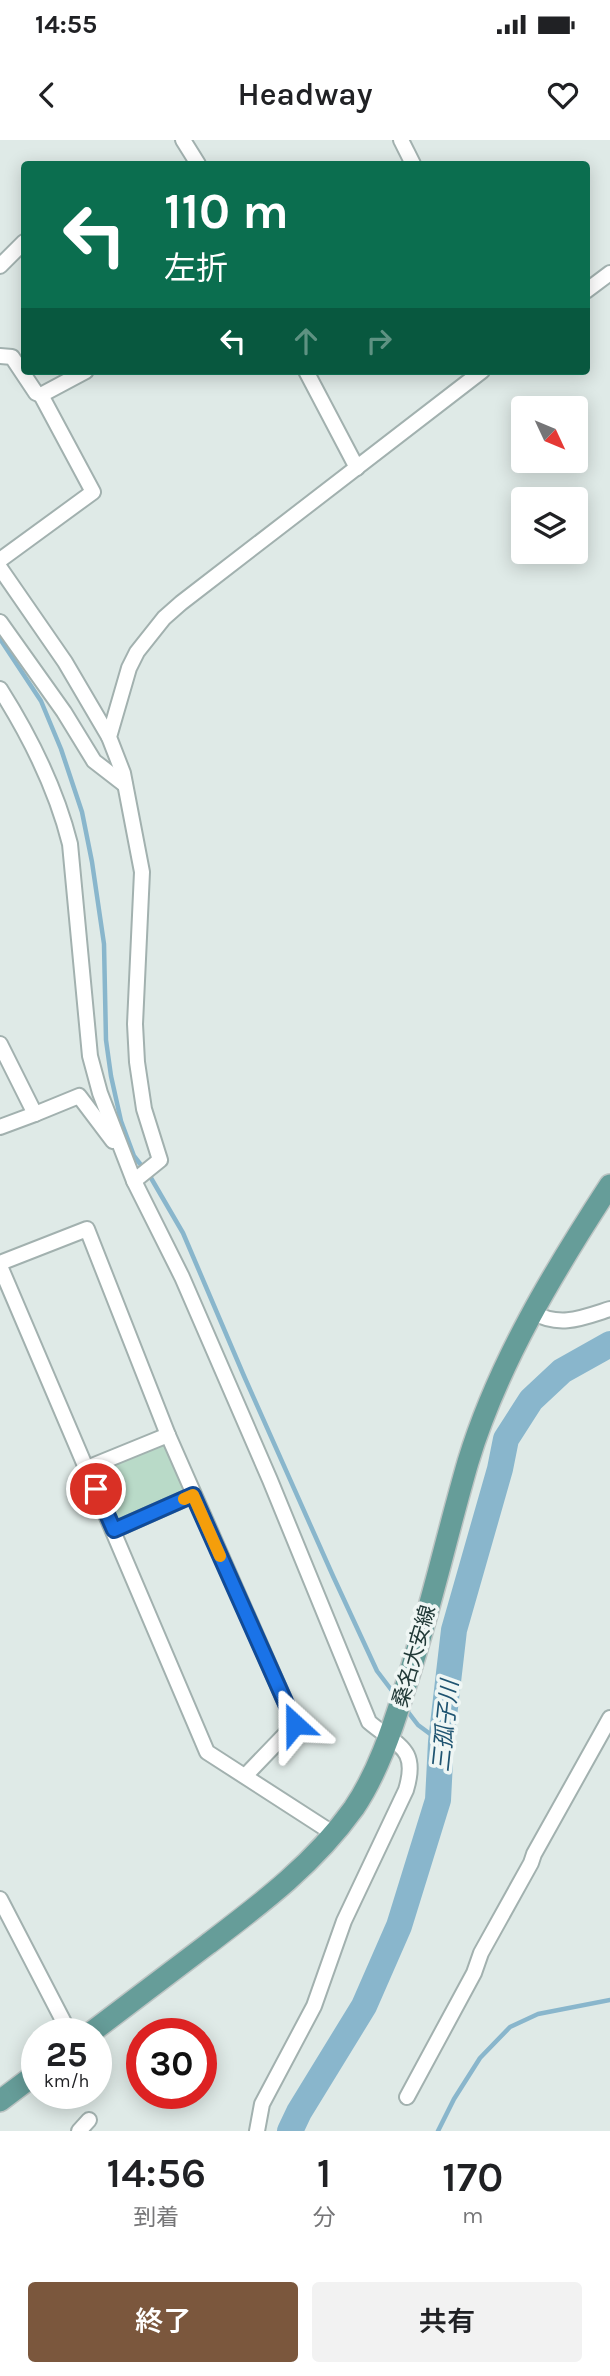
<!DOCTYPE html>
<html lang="ja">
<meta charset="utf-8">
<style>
:root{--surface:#fff;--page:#f2f2f2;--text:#202124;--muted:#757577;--accent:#7b573d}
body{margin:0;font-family:Karla,"Noto Sans JP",sans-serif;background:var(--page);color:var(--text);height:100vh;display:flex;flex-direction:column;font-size:26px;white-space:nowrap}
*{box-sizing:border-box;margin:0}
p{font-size:23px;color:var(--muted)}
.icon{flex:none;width:38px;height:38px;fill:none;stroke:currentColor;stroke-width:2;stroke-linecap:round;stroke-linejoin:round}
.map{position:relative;height:1991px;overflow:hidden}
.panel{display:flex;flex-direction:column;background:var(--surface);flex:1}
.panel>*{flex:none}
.guide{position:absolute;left:21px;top:21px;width:569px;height:214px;border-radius:7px;box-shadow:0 4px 18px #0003;background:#0b6e4f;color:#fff;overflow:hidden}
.needle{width:46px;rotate:134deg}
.tools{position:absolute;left:511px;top:256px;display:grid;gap:14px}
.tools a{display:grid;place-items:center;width:77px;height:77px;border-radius:7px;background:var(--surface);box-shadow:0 4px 18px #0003;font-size:35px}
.speed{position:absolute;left:21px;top:1878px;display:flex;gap:14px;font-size:35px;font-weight:700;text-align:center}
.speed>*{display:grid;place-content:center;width:91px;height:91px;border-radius:50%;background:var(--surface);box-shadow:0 4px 18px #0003;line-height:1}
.speed small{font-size:18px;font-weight:400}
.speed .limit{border:10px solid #d22;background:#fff;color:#111}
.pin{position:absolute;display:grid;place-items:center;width:60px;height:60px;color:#fff;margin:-30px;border:4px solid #fff;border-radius:50%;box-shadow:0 2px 7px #0007}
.me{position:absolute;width:77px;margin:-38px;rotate:336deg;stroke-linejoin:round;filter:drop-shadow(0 0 5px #0008)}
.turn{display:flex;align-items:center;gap:24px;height:147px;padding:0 28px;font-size:32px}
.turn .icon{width:91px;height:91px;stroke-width:2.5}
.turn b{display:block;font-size:49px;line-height:60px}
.lanes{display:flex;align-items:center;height:66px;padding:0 28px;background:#0003;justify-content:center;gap:35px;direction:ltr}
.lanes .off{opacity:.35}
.eta{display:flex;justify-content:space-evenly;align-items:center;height:119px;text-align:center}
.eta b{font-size:42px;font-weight:600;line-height:49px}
.primary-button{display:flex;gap:14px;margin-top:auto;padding:14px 28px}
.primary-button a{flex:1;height:80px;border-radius:7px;background:var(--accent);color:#fff;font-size:28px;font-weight:600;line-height:80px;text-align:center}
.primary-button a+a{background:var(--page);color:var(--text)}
.status{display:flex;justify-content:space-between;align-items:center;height:49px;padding:0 35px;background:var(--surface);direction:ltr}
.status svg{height:19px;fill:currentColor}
header{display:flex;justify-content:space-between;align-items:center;height:91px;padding:0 28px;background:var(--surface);font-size:32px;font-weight:600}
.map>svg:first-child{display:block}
.green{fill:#b9dac8}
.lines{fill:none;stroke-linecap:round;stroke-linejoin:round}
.stream{stroke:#89b6cc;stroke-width:4.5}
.river{stroke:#89b6cc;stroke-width:26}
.street-casing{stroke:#a2b1af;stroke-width:18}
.primary-casing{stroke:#bcc4c3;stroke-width:24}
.street{stroke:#fff;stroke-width:14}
.primary{stroke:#669d99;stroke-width:21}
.route-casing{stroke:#114b97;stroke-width:18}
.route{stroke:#1a73e8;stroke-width:12}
.slow{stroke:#f59e0b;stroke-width:12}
.labels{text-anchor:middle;stroke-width:7;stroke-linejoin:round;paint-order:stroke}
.street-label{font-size:21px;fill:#213937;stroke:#eff6f4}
.water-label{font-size:23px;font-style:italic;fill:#1f5471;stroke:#eff6f4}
</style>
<div class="status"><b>14:55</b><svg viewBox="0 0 49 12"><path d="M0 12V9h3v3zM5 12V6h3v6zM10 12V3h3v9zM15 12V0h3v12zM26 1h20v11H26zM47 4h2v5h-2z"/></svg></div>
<header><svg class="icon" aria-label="back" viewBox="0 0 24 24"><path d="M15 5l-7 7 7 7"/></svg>Headway<svg class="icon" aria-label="heart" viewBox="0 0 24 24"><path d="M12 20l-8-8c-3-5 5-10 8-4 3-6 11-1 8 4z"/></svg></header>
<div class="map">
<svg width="610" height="1991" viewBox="0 0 610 1991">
<rect width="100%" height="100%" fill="#dfeae7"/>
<polygon class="green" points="167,1300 189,1352 116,1384 93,1331"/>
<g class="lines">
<g class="stream">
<polyline points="0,499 41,561 61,609 82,672 92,722 104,804 106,900 111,936 121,981 134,1016 151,1038 183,1093 244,1236 333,1436 377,1531 396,1556"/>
<polyline points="405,1568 418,1585 441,1602"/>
<polyline points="438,1991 454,1959 480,1918 510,1887 538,1874 610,1860"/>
</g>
<polyline class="river" points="290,1991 299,1972 364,1866 399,1786 438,1660 441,1602 454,1490 500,1329 506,1299 531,1260 562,1231 610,1204"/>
<g class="street-casing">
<g id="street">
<polyline points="183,0 198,24"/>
<polyline points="401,0 413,24"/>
<polyline points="0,126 24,102"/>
<polyline points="586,151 610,133"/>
<polyline points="0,216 12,217 36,253 41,255"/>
<polyline points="306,231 357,328"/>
<polyline points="0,420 93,352 41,255 86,231"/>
<polyline points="0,428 65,522 109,597"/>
<polyline points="0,482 64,572 94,621 125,645"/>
<path d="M0 549C31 598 56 648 70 704L90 916 100 953 134 1041 182 1137 270 1340 369 1582C397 1606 419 1607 406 1650L344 1781 314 1866 262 1964 257 1991"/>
<polyline points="0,904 35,974 0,987"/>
<polyline points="35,974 79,956 113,1001"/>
<polyline points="134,1041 160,1020 144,969 137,922 135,884 142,732 123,633 109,597 129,528 137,512 164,478 181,463 482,231"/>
<polyline points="0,1123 87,1089 168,1295 295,1584 245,1636"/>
<polyline points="0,1126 207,1612 334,1694"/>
<path d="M532 1172C560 1188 582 1178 610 1169"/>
<polyline points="87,1328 168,1295"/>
<polyline points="114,1390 193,1355"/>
<polyline points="0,1759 70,1894"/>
<polyline points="407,1957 474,1833 481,1813 531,1723 534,1714 610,1578"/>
<polyline points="79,1991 89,1980"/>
</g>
</g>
<g class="primary-casing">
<g id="primary">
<path d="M89 1894C129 1864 168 1834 208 1804 262 1763 314 1724 354 1668 377 1634 392 1590 404 1551 429 1476 446 1398 468 1322 498 1223 554 1131 610 1045"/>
<polyline points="0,1961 37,1933"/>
</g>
</g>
<use href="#street" class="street"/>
<use href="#primary" class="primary"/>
</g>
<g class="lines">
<g class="route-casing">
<polyline id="route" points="96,1349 114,1390 193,1355 295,1584"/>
</g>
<use href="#route" class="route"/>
<polyline class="slow" points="184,1359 193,1355 220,1416"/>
</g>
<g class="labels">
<g class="street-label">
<text transform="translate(414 1516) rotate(-74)" y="7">桑名大安線</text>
</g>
<g class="water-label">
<text transform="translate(445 1586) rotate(-84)" y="8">三孤子川</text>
</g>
</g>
</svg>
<div class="tools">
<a><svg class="needle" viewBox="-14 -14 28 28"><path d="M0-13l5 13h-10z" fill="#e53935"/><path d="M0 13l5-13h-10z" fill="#757577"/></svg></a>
<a><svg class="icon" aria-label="layers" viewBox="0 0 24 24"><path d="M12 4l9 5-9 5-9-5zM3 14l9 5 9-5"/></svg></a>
</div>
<div class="speed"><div>25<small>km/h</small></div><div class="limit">30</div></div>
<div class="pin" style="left:96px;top:1349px;background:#d93025"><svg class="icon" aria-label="arrive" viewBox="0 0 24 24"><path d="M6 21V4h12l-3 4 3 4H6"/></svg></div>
<svg class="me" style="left:295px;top:1584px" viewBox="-20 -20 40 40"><path d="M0-17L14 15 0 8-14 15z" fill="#1a73e8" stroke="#fff" stroke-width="4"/></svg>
<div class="guide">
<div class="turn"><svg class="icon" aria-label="left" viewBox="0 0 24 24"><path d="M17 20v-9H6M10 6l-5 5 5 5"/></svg><div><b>110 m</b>左折</div></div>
<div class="lanes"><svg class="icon" aria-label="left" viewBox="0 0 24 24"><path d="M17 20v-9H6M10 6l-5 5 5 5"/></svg><svg class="icon off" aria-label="ahead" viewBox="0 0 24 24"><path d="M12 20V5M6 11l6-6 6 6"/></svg><svg class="icon off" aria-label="right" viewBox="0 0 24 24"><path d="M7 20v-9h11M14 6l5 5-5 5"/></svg></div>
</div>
</div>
<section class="panel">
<div class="eta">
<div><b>14:56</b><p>到着</p></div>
<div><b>1</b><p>分</p></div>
<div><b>170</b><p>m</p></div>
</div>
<div class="primary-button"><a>終了</a><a>共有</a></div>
</section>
